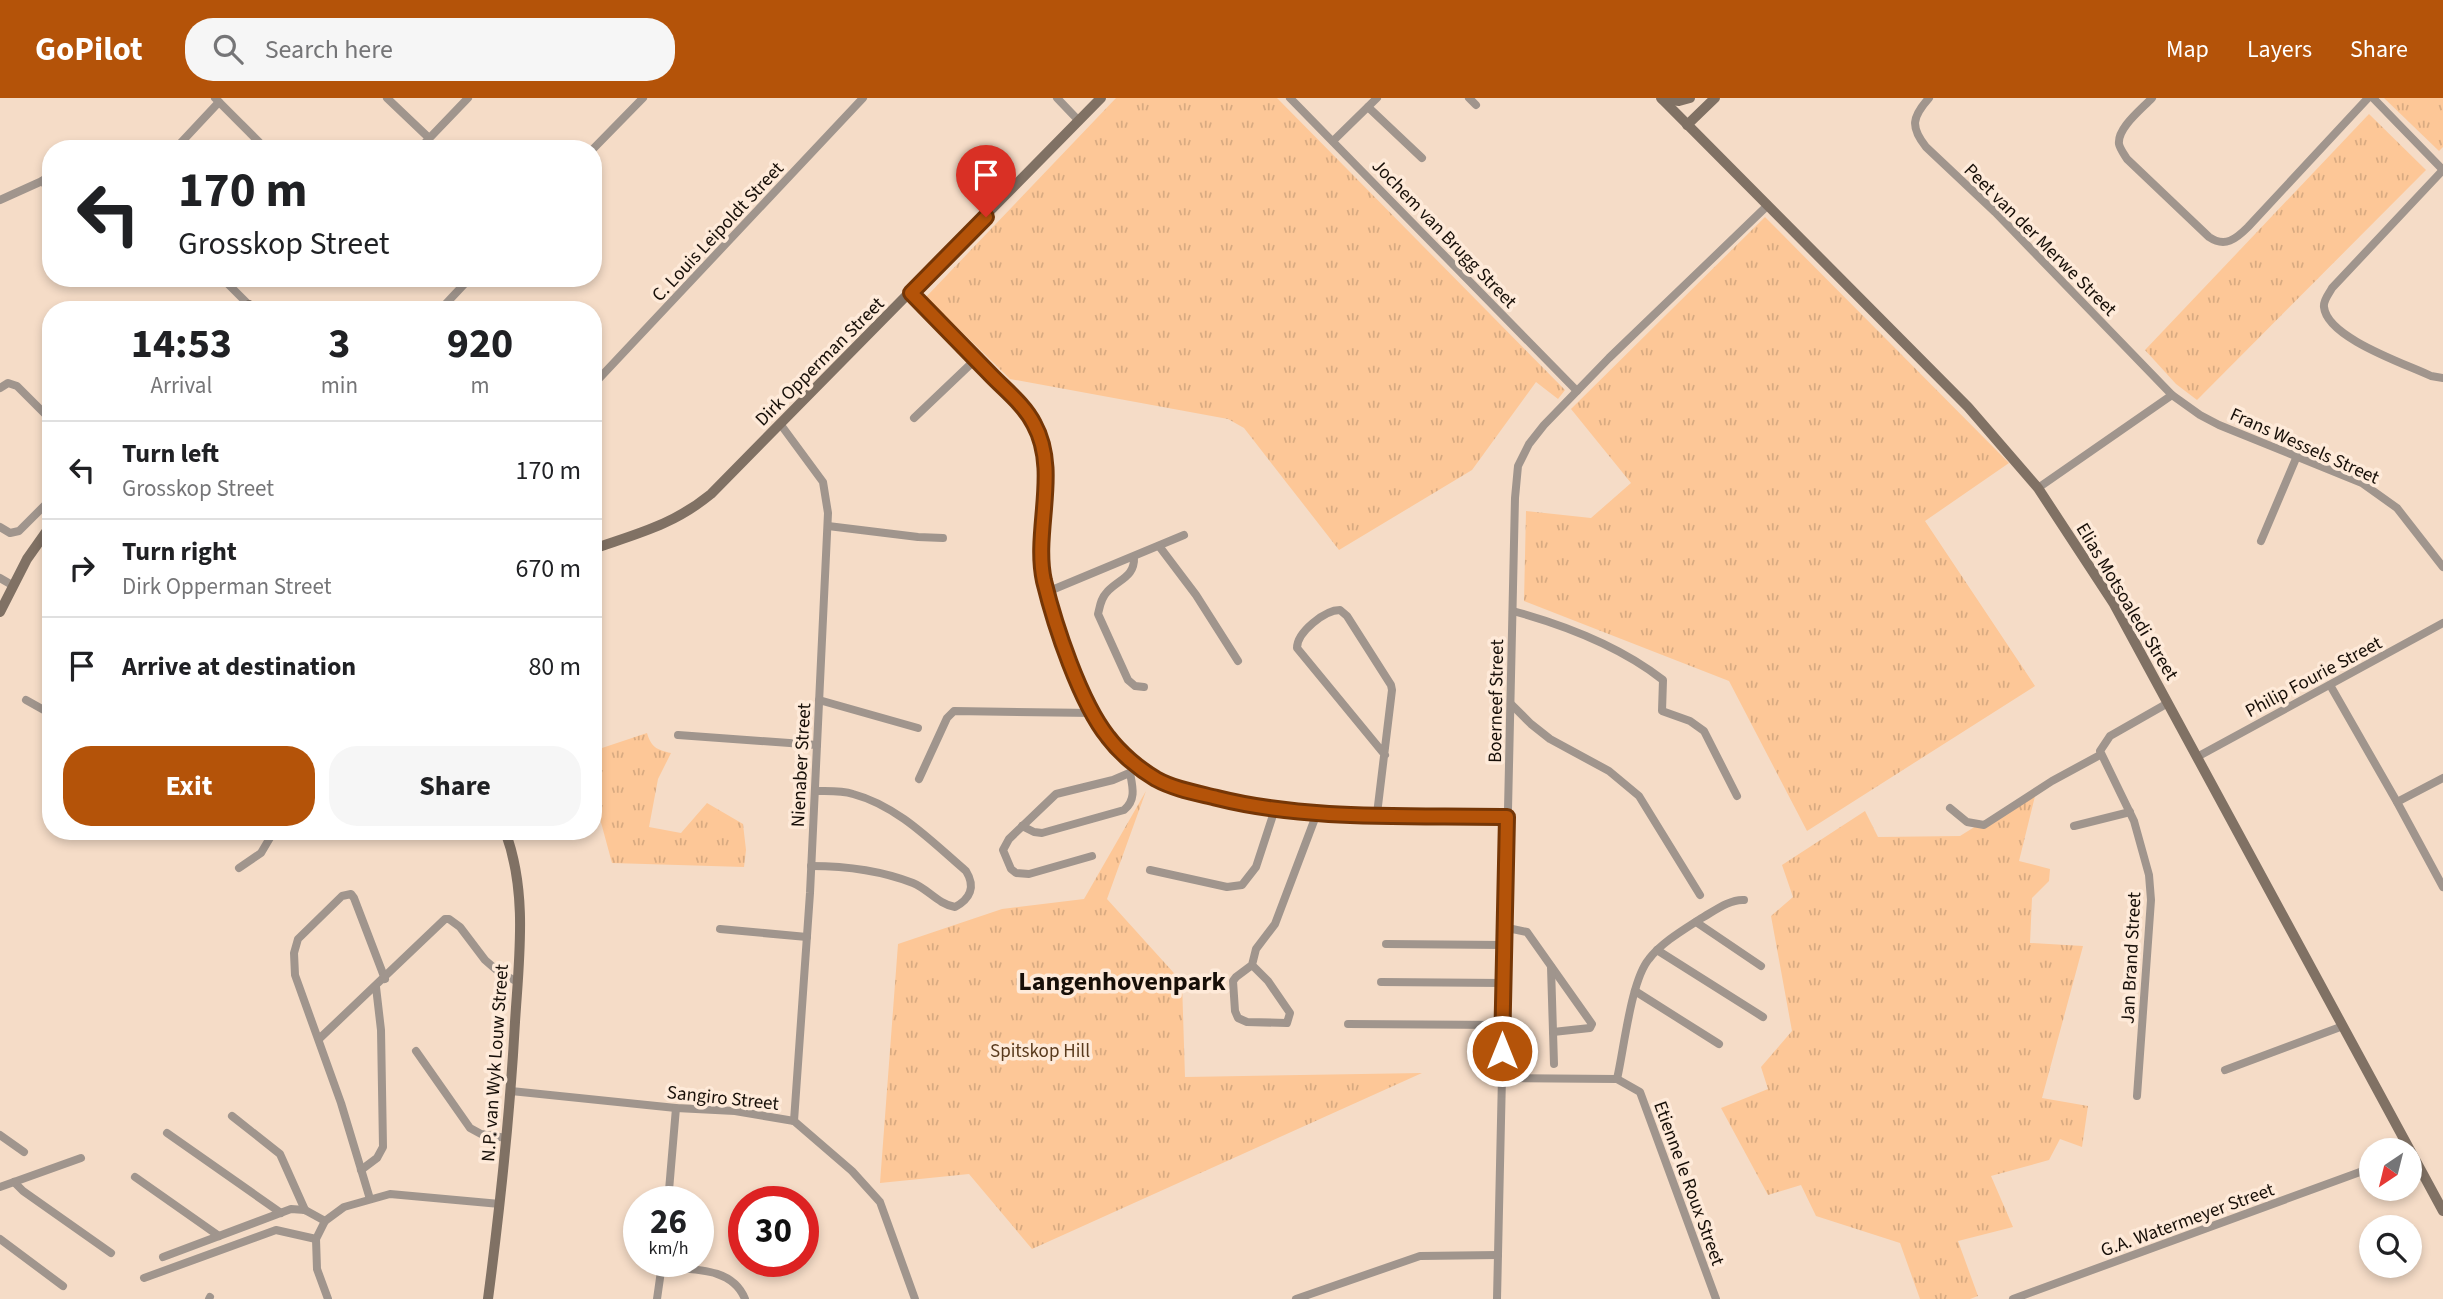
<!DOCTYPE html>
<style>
:root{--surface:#fff;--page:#f6f6f6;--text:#202124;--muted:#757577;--line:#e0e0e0;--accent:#b45309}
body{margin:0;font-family:"Source Sans 3",sans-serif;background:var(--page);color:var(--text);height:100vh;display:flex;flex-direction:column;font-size:26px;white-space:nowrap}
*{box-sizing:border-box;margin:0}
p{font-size:23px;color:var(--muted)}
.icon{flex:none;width:38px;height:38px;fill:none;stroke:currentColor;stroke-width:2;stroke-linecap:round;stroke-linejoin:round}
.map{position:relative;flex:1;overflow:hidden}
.drawer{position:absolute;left:42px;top:203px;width:560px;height:539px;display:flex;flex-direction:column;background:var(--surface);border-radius:28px;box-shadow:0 4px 10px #0003}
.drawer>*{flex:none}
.banner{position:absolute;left:42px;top:42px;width:560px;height:147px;border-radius:28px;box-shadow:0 4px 10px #0003;background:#fff;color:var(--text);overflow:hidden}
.needle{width:46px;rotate:215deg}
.fabs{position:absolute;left:2359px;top:1040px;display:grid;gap:14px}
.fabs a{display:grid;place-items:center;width:63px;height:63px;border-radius:50%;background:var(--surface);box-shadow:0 4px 10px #0003;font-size:35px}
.speed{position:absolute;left:623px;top:1088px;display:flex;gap:14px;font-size:35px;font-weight:700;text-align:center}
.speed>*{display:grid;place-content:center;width:91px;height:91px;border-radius:50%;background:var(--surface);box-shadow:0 4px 10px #0003;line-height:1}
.speed small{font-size:18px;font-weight:400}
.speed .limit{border:10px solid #d22;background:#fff;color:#111}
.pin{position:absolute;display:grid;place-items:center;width:60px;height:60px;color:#fff;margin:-72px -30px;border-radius:50% 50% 50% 0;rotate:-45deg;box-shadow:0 0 7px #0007}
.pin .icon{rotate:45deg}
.me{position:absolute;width:77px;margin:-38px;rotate:0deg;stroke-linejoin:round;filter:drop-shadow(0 0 5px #0008)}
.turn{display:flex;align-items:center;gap:24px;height:147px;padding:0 21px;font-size:32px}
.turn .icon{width:91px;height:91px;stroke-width:2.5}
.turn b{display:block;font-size:49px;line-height:60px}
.eta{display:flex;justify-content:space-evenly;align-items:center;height:119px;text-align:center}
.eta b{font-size:42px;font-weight:700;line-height:49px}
.cta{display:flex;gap:14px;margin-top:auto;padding:14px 21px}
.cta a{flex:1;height:80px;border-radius:28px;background:var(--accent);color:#fff;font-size:28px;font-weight:700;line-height:80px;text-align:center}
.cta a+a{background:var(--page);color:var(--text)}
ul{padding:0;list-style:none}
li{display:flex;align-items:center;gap:21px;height:98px;padding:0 21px;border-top:2px solid var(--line)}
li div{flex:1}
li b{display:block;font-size:26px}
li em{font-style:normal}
header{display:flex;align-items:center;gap:42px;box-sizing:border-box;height:98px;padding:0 35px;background:var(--accent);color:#fff}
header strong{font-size:33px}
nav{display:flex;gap:38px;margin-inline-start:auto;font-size:24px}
.search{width:490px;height:63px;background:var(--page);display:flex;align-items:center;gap:18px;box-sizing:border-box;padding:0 24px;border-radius:28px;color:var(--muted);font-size:26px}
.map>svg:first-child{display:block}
.grass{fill:url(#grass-tufts)}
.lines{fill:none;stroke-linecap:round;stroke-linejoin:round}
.street{stroke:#a0958d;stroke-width:8}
.secondary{stroke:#807164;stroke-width:10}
.route-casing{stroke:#753606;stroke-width:18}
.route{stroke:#b45309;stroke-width:12}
.labels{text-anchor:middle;stroke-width:7;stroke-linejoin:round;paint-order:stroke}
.street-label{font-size:19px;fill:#170f08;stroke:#feead9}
.park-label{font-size:19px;fill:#593a1d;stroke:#feead9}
.district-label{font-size:26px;font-weight:bold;fill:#170f08;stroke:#feead9}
</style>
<header>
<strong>GoPilot</strong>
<div class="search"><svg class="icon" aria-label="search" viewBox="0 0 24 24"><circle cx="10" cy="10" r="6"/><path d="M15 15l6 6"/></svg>Search here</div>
<nav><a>Map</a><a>Layers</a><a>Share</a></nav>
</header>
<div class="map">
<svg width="2443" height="1201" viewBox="0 0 2443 1201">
<defs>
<pattern id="grass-tufts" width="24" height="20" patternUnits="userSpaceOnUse" patternTransform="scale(1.75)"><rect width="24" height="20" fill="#fdc797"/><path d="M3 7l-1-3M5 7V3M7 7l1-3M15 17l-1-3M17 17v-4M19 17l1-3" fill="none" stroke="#d8aa81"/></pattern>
</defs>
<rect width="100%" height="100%" fill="#f5dcc7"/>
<g class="grass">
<polygon points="1116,0 1277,0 1565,292 1558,301 1536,284 1472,372 1339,452 1244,330 1228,321 1010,281 926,199"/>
<polygon points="2384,0 2443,0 2443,49 2439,53"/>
<polygon points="2369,16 2426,72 2197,302 2176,286 2145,252"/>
<polygon points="1765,119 2009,365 1925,423 2035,588 1807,733 1729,583 1524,503 1526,413 1591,420 1631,385 1571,311"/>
<path d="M647 635C651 649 657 652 671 655L658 681 649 729 681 735 707 705 743 726 746 752 744 769 612 765 593 695V653Z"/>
<polygon points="2037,690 2019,763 2050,771 2049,783 2032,800 2030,845 2083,848 2042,1000 2088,1008 2082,1049 2060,1041 2049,1062 1991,1078 2013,1129 1958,1143 1978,1198 1970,1201 1920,1201 1900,1145 1816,1118 1801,1087 1768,1097 1721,1010 1768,991 1761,969 1792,933 1771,818 1793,799 1782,767 1865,713 1878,739 1960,738"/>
<polygon points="1146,693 1107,801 1182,884 1185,979 1422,975 1032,1151 969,1076 880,1085 898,846 1002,811 1084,801"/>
</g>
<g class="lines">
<g class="street">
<polyline points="215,0 266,51"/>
<polyline points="387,0 429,40"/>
<polyline points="1057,0 1079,23"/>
<polyline points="1290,0 1577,293"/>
<polyline points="1469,0 1476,7"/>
<path d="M1929 0C1912 19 1910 29 1926 49L1995 114 2172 297 2200 317 2219 327 2362 385 2397 410 2443 469"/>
<path d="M2152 0C2142 11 2117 30 2119 46 2120 51 2124 56 2127 61L2209 139C2225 150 2236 141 2248 129L2368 0"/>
<polyline points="2373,0 2443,72"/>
<polyline points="1368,9 1422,60"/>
<polyline points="1333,43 1377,0"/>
<polyline points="175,51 219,4"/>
<polyline points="419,51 468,0"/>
<polyline points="593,51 643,0"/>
<path d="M2443 72 2332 190C2329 196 2323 202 2324 209 2327 240 2406 266 2431 278L2443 280"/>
<polyline points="43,82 51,99"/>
<polyline points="0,102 51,79"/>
<polyline points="222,180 249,207"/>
<polyline points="911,195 1024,311 1041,340 1044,367 1041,435 1043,478 1051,510 1057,531 1082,591 1099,626 1119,651 1156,681 1198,695 1252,708 1317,715 1507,719"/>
<polyline points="440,212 470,180"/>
<polyline points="593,287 863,0"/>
<polyline points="0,290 8,285 17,288 51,322"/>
<polyline points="914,320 976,261"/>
<polyline points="781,327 823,384 828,415 810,795 794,1023"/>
<polyline points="2038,390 2172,297"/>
<polyline points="828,428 918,439 943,440"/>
<polyline points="0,429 10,435 19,433 51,401"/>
<polyline points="2261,443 2297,358"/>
<polyline points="1159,448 1196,497 1238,563"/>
<path d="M1134 459C1135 479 1119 481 1107 494 1101 500 1100 508 1098 516L1128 582 1135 588 1144 589"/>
<polyline points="0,480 12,487"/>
<polyline points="1047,494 1184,437"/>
<path d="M1513 513C1564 527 1621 549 1663 582L1662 613 1690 623 1704 633 1737 698"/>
<polyline points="2330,587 2397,704 2443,789"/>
<polyline points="26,602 51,616"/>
<polyline points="819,602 918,630"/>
<polyline points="1511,606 1531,626 1550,641 1609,673 1639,698 1700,797"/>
<polyline points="678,637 817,647"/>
<polyline points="2197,659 2443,525"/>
<polyline points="919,681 947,620 954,613 1094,615"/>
<polyline points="2397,704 2443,680"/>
<polyline points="1950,710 1967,724 1984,727 2052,683 2100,657"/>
<path d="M1377 716 1392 592 1391 587 1347 518 1340 512C1325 512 1297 534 1297 550L1385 657"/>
<path d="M1022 728 1034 734 1042 735 1124 712C1136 702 1133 690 1130 675"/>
<polyline points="2074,728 2130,714"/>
<polyline points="261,733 272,738"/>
<polyline points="1092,758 1029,776 1016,775 1011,771 1003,752 1009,741 1056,696 1113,682 1141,670"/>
<path d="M811 768C844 768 882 773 913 785 928 791 938 806 955 809 970 801 976 789 966 773 932 744 898 708 853 696 841 692 827 693 815 693"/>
<polyline points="239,770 261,755 274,733"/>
<polyline points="1150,772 1227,789 1242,787 1256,769 1275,711"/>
<polyline points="1696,824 1761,868"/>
<polyline points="1503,829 1527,834 1592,926 1590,930 1553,934"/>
<polyline points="720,831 807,839"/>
<polyline points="1386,846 1503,847"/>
<polyline points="1657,852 1763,919"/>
<polyline points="1252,867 1268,883 1290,915 1287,925 1247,924 1238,920 1235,913 1233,883 1236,879 1252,867 1256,851 1275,826 1317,715"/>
<polyline points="1551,869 1554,966"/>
<polyline points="1381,884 1502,885"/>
<polyline points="1635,893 1719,946"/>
<polyline points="1348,926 1502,927"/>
<polyline points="319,941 445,821 449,821 460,829 485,862 500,875 518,884"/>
<polyline points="416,953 470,1030 481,1036 506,1040"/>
<polyline points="2225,972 2343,928"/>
<polyline points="1502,980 1617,981 1640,994 1716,1201"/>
<path d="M1617 981C1624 951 1631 882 1649 861 1661 845 1683 832 1700 821 1713 814 1729 801 1744 802"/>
<polyline points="511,993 676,1010 735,1013 794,1023 852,1073 880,1104 915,1201"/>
<polyline points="2137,998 2151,802 2149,777 2134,723 2100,653 2110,638 2168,605"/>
<polyline points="232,1018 280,1056 305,1112"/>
<polyline points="167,1035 281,1115"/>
<polyline points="0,1037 24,1054"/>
<polyline points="361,1072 377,1060 383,1049 381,932 376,889"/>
<polyline points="135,1079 219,1138"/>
<polyline points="14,1084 23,1093 111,1155"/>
<polyline points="0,1089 81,1060"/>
<polyline points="370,1101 341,1005 295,877 294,855 298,841 342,798 351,796 354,800 385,881"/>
<polyline points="668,1104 676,1010"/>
<polyline points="0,1141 63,1188"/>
<polyline points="163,1159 291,1111 305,1112 325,1123"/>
<path d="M662 1169C691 1172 732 1168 745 1201"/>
<polyline points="144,1180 276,1132 316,1141"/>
<polyline points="209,1201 210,1199"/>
<polyline points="328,1201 317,1171 316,1141 325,1123 344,1109 390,1096 500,1106"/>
<polyline points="657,1201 662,1166"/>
<polyline points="1296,1201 1420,1158 1498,1157"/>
<path d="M1497 1201C1501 934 1508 667 1515 400L1518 368 1529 346 1544 327 1609 260 1768 107"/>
<polyline points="2013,1201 2371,1070"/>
</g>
<g class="secondary">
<polyline points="1661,0 1968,309 2038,390 2114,506 2443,1113"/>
<polyline points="1662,1 1679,3 1690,0"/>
<polyline points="1687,27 1715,0"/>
<polyline points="249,207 254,212"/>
<path d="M593 451C639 435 673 427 711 396L1101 0"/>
<polyline points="0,514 27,461 51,427"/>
<path d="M488 1201C500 1109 510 1017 515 924 519 860 528 794 505 733"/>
</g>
</g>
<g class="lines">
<g class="route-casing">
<path id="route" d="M986 119 911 195C937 222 963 248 989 275 1004 291 1024 306 1034 326 1060 373 1033 433 1044 483 1055 528 1080 604 1108 639 1120 655 1139 671 1156 681 1174 691 1197 695 1217 700 1308 723 1413 717 1507 719L1502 953"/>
</g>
<use href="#route" class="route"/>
</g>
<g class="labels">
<g class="street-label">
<text transform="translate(717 133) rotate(-47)" y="7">C. Louis Leipoldt Street</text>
<text transform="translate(1445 135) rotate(46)" y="7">Jochem van Brugg Street</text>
<text transform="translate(2041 141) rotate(45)" y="7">Peet van der Merwe Street</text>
<text transform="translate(819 263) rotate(-45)" y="7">Dirk Opperman Street</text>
<text transform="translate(2305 347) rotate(24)" y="7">Frans Wessels Street</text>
<text transform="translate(2128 503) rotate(59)" y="7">Elias Motsoaledi Street</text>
<text transform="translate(2313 578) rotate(-28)" y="7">Philip Fourie Street</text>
<text transform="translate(1495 603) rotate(-89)" y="7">Boerneef Street</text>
<text transform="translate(800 667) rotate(-87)" y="7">Nienaber Street</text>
<text transform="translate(2130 860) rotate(-87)" y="7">Jan Brand Street</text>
<text transform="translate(494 965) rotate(-86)" y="7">N.P. van Wyk Louw Street</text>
<text transform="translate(723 999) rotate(6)" y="7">Sangiro Street</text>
<text transform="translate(1690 1085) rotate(70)" y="7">Etienne le Roux Street</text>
<text transform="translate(2187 1121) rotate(-20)" y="7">G.A. Watermeyer Street</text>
</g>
<g class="park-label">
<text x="1040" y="959">Spitskop Hill</text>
</g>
<g class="district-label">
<text x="1122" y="892">Langenhovenpark</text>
</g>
</g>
</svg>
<div class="fabs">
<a><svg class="needle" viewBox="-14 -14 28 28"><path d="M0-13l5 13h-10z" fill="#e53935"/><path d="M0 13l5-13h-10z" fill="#757577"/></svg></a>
<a><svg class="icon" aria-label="search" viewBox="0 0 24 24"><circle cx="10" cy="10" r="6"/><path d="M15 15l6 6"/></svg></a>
</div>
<div class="speed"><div>26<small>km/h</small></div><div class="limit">30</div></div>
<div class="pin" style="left:986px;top:119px;background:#d93025"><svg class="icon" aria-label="arrive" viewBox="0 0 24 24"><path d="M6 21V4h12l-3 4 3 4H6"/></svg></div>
<svg class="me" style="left:1502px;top:953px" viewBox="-20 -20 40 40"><circle r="17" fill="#b45309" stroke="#fff" stroke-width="3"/><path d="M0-11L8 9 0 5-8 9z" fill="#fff"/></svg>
<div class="banner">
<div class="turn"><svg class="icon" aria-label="left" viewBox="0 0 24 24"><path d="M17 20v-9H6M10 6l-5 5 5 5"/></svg><div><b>170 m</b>Grosskop Street</div></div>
</div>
<section class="drawer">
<div class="eta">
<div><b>14:53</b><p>Arrival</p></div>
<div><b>3</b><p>min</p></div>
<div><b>920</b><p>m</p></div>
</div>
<ul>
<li><svg class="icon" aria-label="left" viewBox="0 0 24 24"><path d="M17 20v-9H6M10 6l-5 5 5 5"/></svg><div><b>Turn left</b><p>Grosskop Street</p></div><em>170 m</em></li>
<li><svg class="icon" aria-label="right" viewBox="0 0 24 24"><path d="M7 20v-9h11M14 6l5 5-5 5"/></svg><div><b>Turn right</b><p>Dirk Opperman Street</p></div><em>670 m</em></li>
<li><svg class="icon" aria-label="arrive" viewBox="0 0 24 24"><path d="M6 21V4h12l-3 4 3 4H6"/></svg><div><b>Arrive at destination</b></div><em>80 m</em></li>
</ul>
<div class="cta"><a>Exit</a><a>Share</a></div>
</section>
</div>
